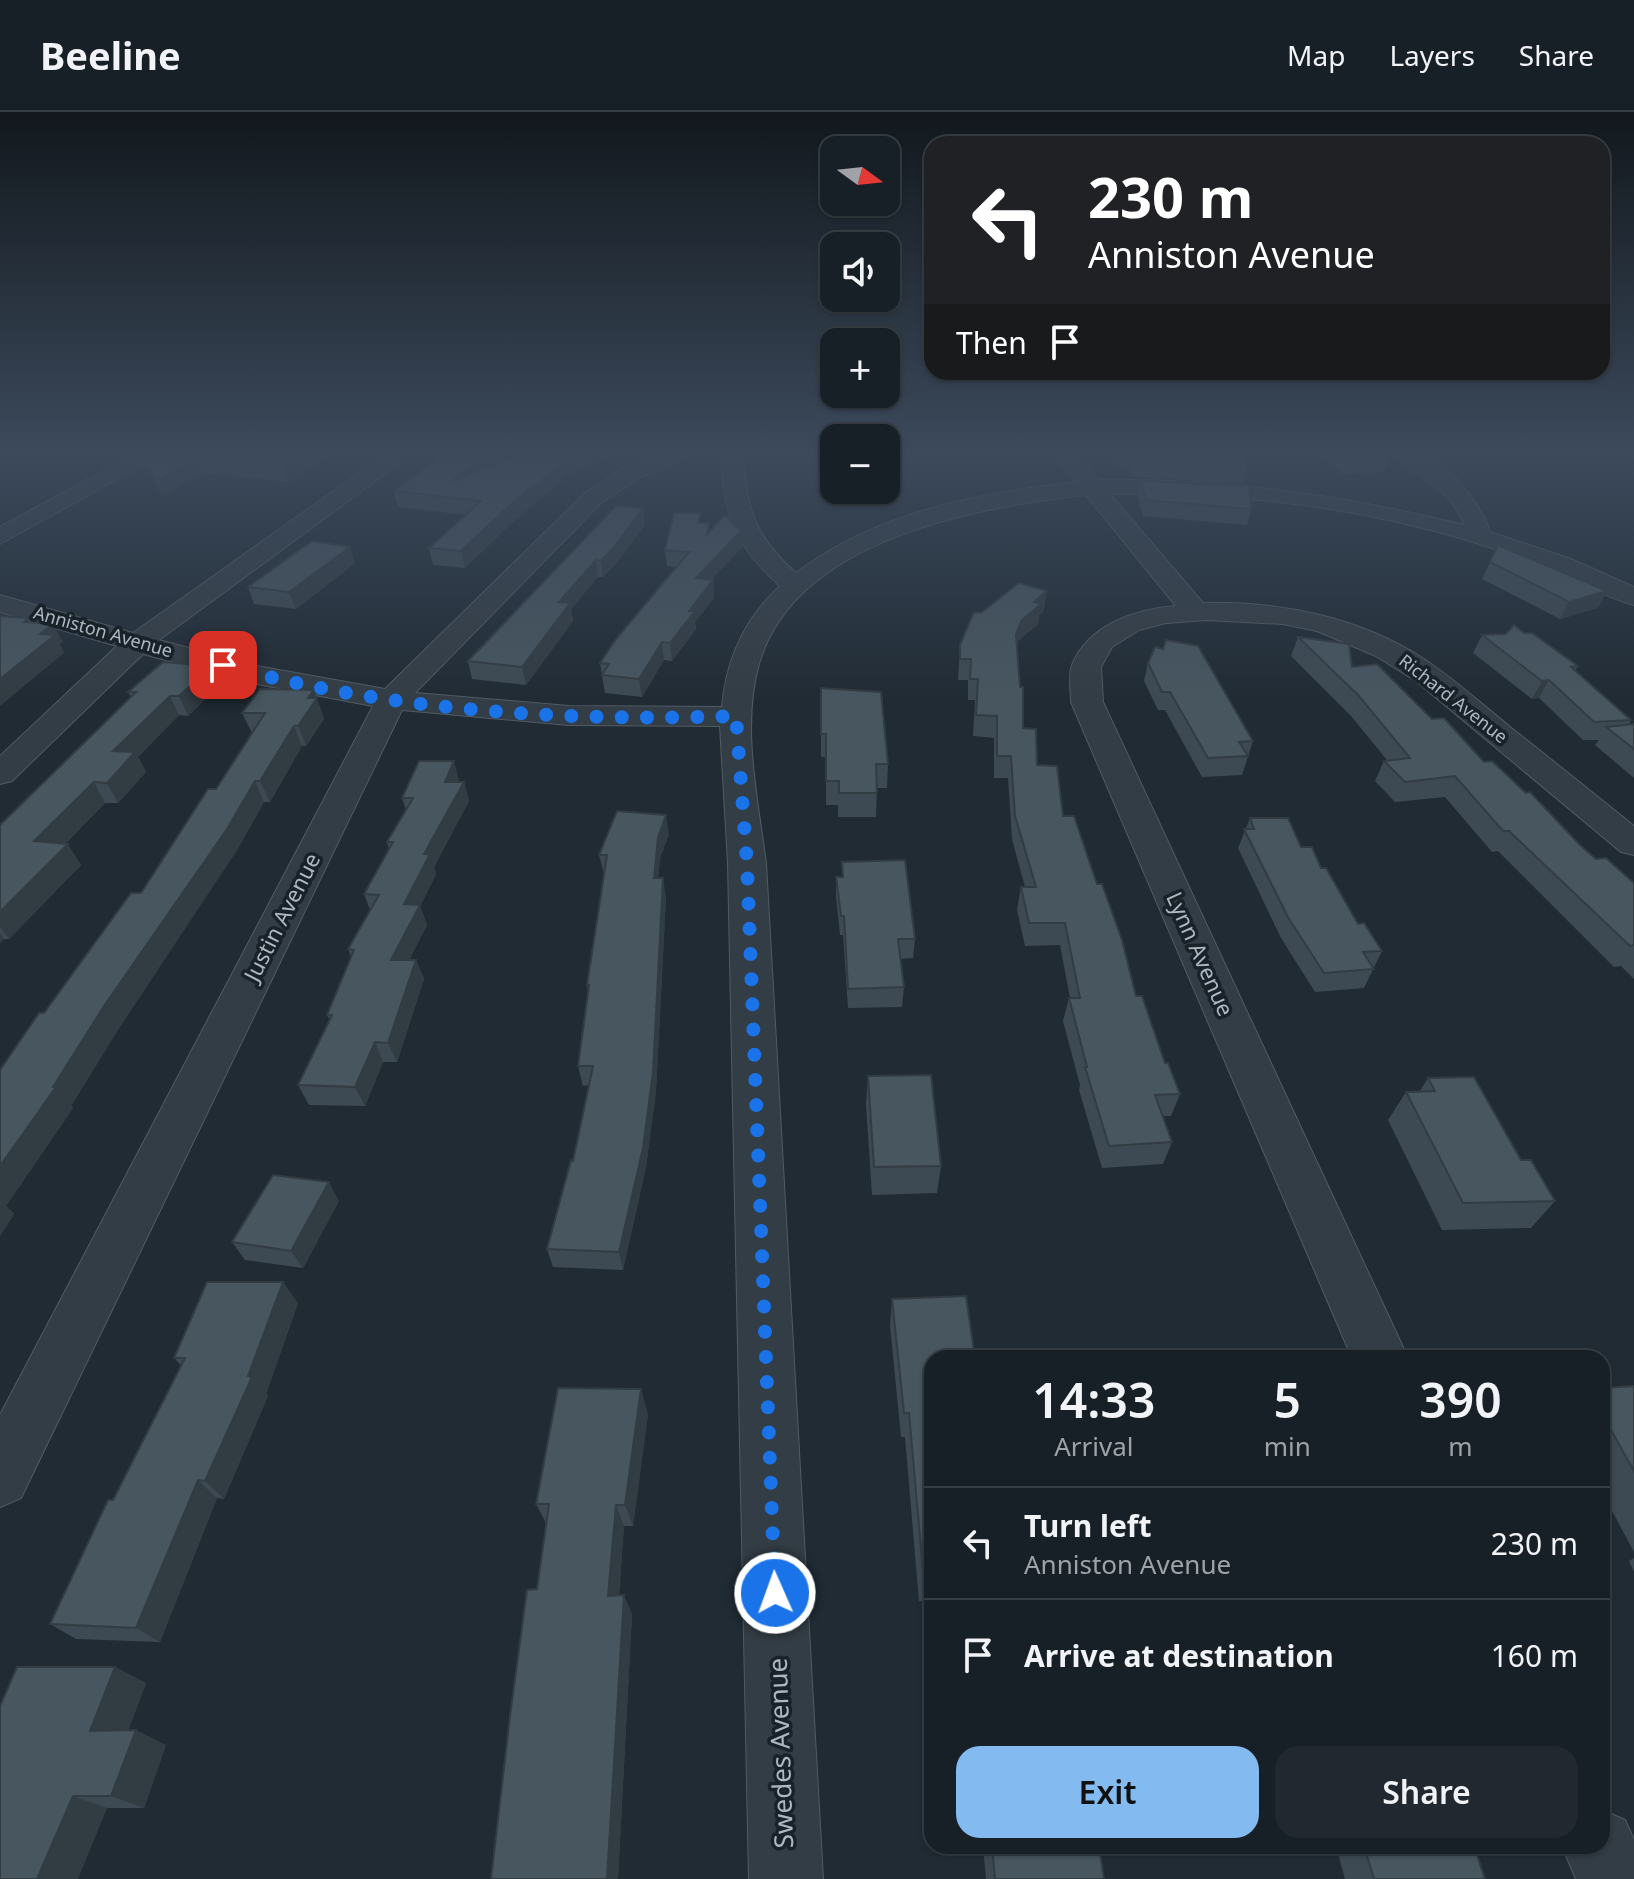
<!DOCTYPE html>
<meta charset="utf-8">
<style>
:root{--surface:#182027;--page:#21282f;--text:#f1f3f6;--muted:#9fa3a7;--line:#363e44;--accent:#83bbf1}
body{margin:0;font-family:"Noto Sans",sans-serif;background:var(--page);color:var(--text);height:100vh;display:flex;flex-direction:column;font-size:30px;white-space:nowrap}
*{box-sizing:border-box;margin:0}
p{font-size:26px;color:var(--muted)}
.icon{flex:none;width:44px;height:44px;fill:none;stroke:currentColor;stroke-width:2;stroke-linecap:round;stroke-linejoin:round}
.map{position:relative;flex:1;overflow:hidden}
.side{position:absolute;left:924px;top:1238px;width:686px;height:504px;display:flex;flex-direction:column;background:var(--surface);border-radius:24px;box-shadow:0 2px 6px #0004,0 0 0 2px var(--line)}
.side>*{flex:none}
.banner{position:absolute;left:924px;top:24px;width:686px;height:244px;border-radius:24px;box-shadow:0 2px 6px #0004,0 0 0 2px var(--line);background:#202124;color:#fff;overflow:hidden}
.needle{width:52px;rotate:105deg}
.buttons{position:absolute;left:820px;top:24px;display:grid;gap:16px}
.buttons a{display:grid;place-items:center;width:80px;height:80px;border-radius:16px;background:var(--surface);box-shadow:0 2px 6px #0004,0 0 0 2px var(--line);font-size:40px}
.pin{position:absolute;display:grid;place-items:center;width:68px;height:68px;color:#fff;margin:-34px;border-radius:16px;box-shadow:0 4px 12px #0006}
.me{position:absolute;width:88px;margin:-44px;rotate:358deg;stroke-linejoin:round;filter:drop-shadow(0 0 6px #0008)}
.turn{display:flex;align-items:center;gap:28px;height:168px;padding:0 32px;font-size:36px}
.turn .icon{width:104px;height:104px;stroke-width:2.5}
.turn b{display:block;font-size:56px;line-height:68px}
.then{display:flex;align-items:center;height:76px;padding:0 32px;background:#0003;gap:16px;font-size:30px}
.eta{display:flex;justify-content:space-evenly;align-items:center;height:136px;text-align:center}
.eta b{font-size:48px;font-weight:600;line-height:56px}
.cta{display:flex;gap:16px;margin-top:auto;padding:16px 32px}
.cta a{flex:1;height:92px;border-radius:24px;background:var(--accent);color:#111;font-size:32px;font-weight:600;line-height:92px;text-align:center}
.cta a+a{background:var(--page);color:var(--text)}
ul{padding:0;list-style:none}
li{display:flex;align-items:center;gap:24px;height:112px;padding:0 32px;border-top:2px solid var(--line)}
li div{flex:1}
li b{display:block;font-size:30px}
li em{font-style:normal}
header{display:flex;align-items:center;gap:48px;box-sizing:border-box;height:112px;padding:0 40px;background:var(--surface);border-bottom:2px solid var(--line)}
header strong{font-size:38px}
nav{display:flex;gap:44px;margin-inline-start:auto;font-size:28px}
.map>svg:first-child{display:block}
.lines{fill:none;stroke-linecap:round;stroke-linejoin:round}
.minor-casing{stroke:#515b63;stroke-width:2}
.minor{fill:#333d45;fill-rule:evenodd}
.wall{fill:#3e4a53}
.shaded-wall{fill:#323c43}
.building{fill:#485660;stroke:#323c43;stroke-width:2}
.route{stroke:#1a73e8;stroke-width:14;stroke-dasharray:0 25.2}
.labels{text-anchor:middle;stroke-width:7;stroke-linejoin:round;paint-order:stroke}
.far-street-label{font-size:18px;fill:#adb8c2;stroke:#192229}
.street-label{font-size:22px;fill:#adb8c2;stroke:#192229}
.near-street-label{font-size:26px;fill:#adb8c2;stroke:#192229}
</style>
<header>
<strong>Beeline</strong>
<nav><a>Map</a><a>Layers</a><a>Share</a></nav>
</header>
<div class="map">
<svg width="1634" height="1767" viewBox="0 0 1634 1767">
<rect width="100%" height="100%" fill="#202b34"/>
<g class="lines">
<g class="minor-casing">
<g id="minor">
<polygon points="140,339 168,339 0,432 0,415"/>
<path d="M390 339H416L159 528 257 554 385 577 585 381 625 355 661 339H691L688 344 641 365 601 391 415 581 569 594 722 595C726 548 745 506 780 474 733 432 723 402 721 339H743C746 395 753 423 796 461 876 400 979 381 1076 370L1051 339H1074L1099 368C1223 366 1343 383 1464 413 1448 370 1415 368 1391 339 1399 339 1410 337 1417 339 1445 347 1482 393 1490 420L1571 447 1634 475V493C1607 486 1582 471 1556 460 1528 448 1499 438 1470 429 1354 394 1231 380 1110 382L1203 491C1280 489 1359 505 1424 547 1454 567 1482 592 1510 615 1552 648 1593 681 1634 714V743L1621 740 1416 569 1376 544 1317 519 1283 512 1206 508 1166 511 1139 518 1112 535 1101 555 1103 590 1408 1246H1352L1071 590C1071 579 1068 563 1072 553 1089 512 1136 497 1176 494L1086 383C977 395 795 427 759 552 741 615 758 688 766 751L823 1767H749L728 751 720 614 569 613 402 598 21 1386 0 1395V1303L373 594 257 572 143 542 12 669 0 672V644L117 534 0 500V483L133 521Z"/>
<polygon points="1602,1698 1625,1708 1634,1728 1634,1767 1576,1767 1562,1734 1602,1734"/>
</g>
</g>
<use href="#minor" class="minor"/>
</g>
<g class="wall">
<polygon points="340,339 288,370 202,361 162,384 140,340"/>
<polygon points="510,339 495,352 565,364 565,366 514,409 465,456 433,453 429,436 466,403 398,395 394,379"/>
<polygon points="1105,339 1245,339 1247,355 1243,371 1132,365 1129,355 1118,355"/>
<polygon points="1317,339 1382,339 1389,345 1384,360 1343,362"/>
<polygon points="1141,369 1251,397 1247,413 1143,404 1138,385"/>
<polygon points="616,394 645,413 617,450 603,465 598,465 571,497 573,509 526,573 472,567 468,549"/>
<polygon points="701,411 710,419 742,435 711,468 713,468 714,486 695,510 696,517 672,549 664,548 642,585 605,581 600,551 676,455 667,454 665,438"/>
<polygon points="1498,433 1598,496 1560,507 1482,467"/>
<polygon points="355,451 296,497 254,492 248,475"/>
<polygon points="1044,499 1039,503 1038,512 1018,529 1017,533 1023,616 1037,653 1097,772 1136,884 1165,951 1180,982 1171,1004 1163,1004 1172,1030 1163,1052 1102,1056 1079,978 1080,973 1063,909 1069,886 1070,886 1060,833 1025,834 1017,798 1021,775 1025,775 1012,727 1008,666 994,666 994,626 973,624 975,588 968,588 968,568 958,568 960,533 981,501"/>
<polygon points="1524,521 1578,554 1575,559 1631,608 1629,612 1634,612 1634,666 1595,633 1599,628 1583,628 1539,586 1532,587 1473,541 1482,523"/>
<polygon points="1298,525 1352,555 1432,607 1484,650 1596,747 1634,771 1634,867 1621,854 1614,855 1498,739 1492,740 1445,685 1395,690 1375,669 1384,649 1387,648 1351,604 1291,544"/>
<polygon points="1148,551 1253,629 1242,663 1202,665 1165,598 1158,598 1144,569"/>
<polygon points="212,554 220,573 188,604 179,603 138,645 146,660 118,691 105,691 65,732 81,753 9,827 4,827 0,831 0,714 131,585 128,580"/>
<polygon points="821,576 888,652 887,676 877,676 876,705 838,705 838,693 826,693 826,645 821,645"/>
<polygon points="314,578 324,607 306,634 302,634 270,690 264,690 237,738 119,916 71,994 73,996 6,1094 14,1102 0,1124 44,901 141,781 216,677 252,621 242,601"/>
<polygon points="459,668 458,670 464,670 469,689 434,755 436,762 420,794 427,813 409,848 416,848 424,867 397,950 383,950 365,994 309,993 298,973 330,908 327,903 351,845 348,837 370,798 364,782 389,737 387,730 406,698 402,686"/>
<polygon points="1250,706 1301,735 1321,756 1358,812 1382,839 1364,876 1315,880 1281,826 1238,736"/>
<polygon points="669,722 660,746 658,766 666,785 656,979 646,1055 623,1158 553,1155 547,1137 573,1049 589,973 583,974 578,954 588,880 587,873 604,762 599,743"/>
<polygon points="842,750 915,827 913,846 900,847 904,875 902,895 848,896 843,823 840,823 836,785 836,765 842,765"/>
<polygon points="868,964 941,1054 937,1081 872,1083 866,992"/>
<polygon points="1428,966 1521,1048 1555,1089 1531,1116 1442,1118 1388,1008 1406,980 1420,979"/>
<polygon points="339,1089 303,1156 245,1148 232,1130"/>
<polygon points="892,1187 932,1246 932,1577 930,1489 919,1489 905,1325 901,1325 890,1213"/>
<polygon points="298,1191 266,1282 268,1284 224,1387 217,1386 160,1530 76,1527 50,1512 181,1253 174,1246"/>
<polygon points="1634,1274 1634,1440 1602,1380 1602,1276"/>
<polygon points="648,1302 633,1414 624,1414 619,1484 632,1502 618,1767 491,1767 537,1477 546,1411 536,1392"/>
<polygon points="1634,1446 1634,1460 1629,1449"/>
<polygon points="115,1555 146,1571 128,1618 166,1633 144,1696 107,1696 0,1767"/>
<polygon points="983,1734 1099,1734 1104,1767 986,1767"/>
<polygon points="1336,1734 1474,1734 1485,1767 1345,1767"/>
</g>
<g class="shaded-wall">
<polygon points="311,339 340,339 288,370 283,355"/>
<polygon points="489,339 510,339 455,386 451,370"/>
<polygon points="585,339 621,339 565,364 565,366 514,409 465,456 461,439 510,393 558,351"/>
<polygon points="196,346 202,361 162,384 156,369"/>
<polygon points="643,396 645,413 617,450 603,465 601,449"/>
<polygon points="741,419 742,435 697,483 696,466"/>
<polygon points="350,435 355,451 296,497 289,480"/>
<polygon points="596,448 598,465 571,497 573,509 526,573 522,555 559,490"/>
<polygon points="713,468 714,486 695,510 696,517 672,549 670,531 689,499"/>
<polygon points="1047,479 1044,499 1039,503 1038,512 1018,529 1013,544 1016,523 1021,509 1034,490"/>
<polygon points="1607,479 1598,496 1560,507 1569,490"/>
<polygon points="53,512 63,530 60,532 64,541 0,594 0,567 40,522"/>
<polygon points="662,530 664,548 642,585 639,567"/>
<polygon points="212,554 220,573 188,604 179,584"/>
<polygon points="1549,568 1539,586 1532,587 1542,569"/>
<polygon points="314,578 324,607 306,634 298,614 308,586"/>
<polygon points="170,584 179,603 138,645 146,660 118,691 107,671 113,639"/>
<polygon points="294,614 302,634 270,690 260,669"/>
<polygon points="454,649 459,668 451,689 445,670"/>
<polygon points="255,669 264,690 237,738 119,916 71,994 73,996 6,1094 14,1102 0,1124 0,1054 104,894"/>
<polygon points="94,670 105,691 47,750 34,729"/>
<polygon points="464,670 469,689 434,755 436,762 420,794 427,813 399,867 391,848 404,792 424,742"/>
<polygon points="666,703 669,722 660,746 656,785 654,766 658,726"/>
<polygon points="68,732 81,753 9,827 0,815 0,800"/>
<polygon points="663,766 666,785 656,979 646,1055 623,1158 619,1140"/>
<polygon points="0,821 4,827 0,831"/>
<polygon points="416,848 424,867 397,950 388,931"/>
<polygon points="375,930 383,950 365,994 355,975"/>
<polygon points="329,1070 339,1089 303,1156 291,1139"/>
<polygon points="283,1170 298,1191 266,1282 268,1284 224,1387 205,1369 248,1264"/>
<polygon points="641,1277 648,1302 633,1414 625,1393"/>
<polygon points="198,1368 217,1386 160,1530 136,1516"/>
<polygon points="616,1393 624,1414 617,1503 608,1484"/>
<polygon points="624,1483 632,1502 618,1767 607,1767"/>
<polygon points="115,1555 146,1571 123,1633 90,1619"/>
<polygon points="136,1618 166,1633 144,1696 111,1684"/>
<polygon points="73,1684 107,1696 78,1767 37,1767"/>
</g>
<g class="building">
<polygon points="311,339 283,355 196,346 156,369 140,340"/>
<polygon points="447,339 489,339 451,370 526,339 585,339 558,351 563,351 510,393 461,439 429,436 481,389 394,379"/>
<polygon points="1121,339 1245,339 1247,355 1135,350 1132,339"/>
<polygon points="1340,339 1382,339 1389,345 1348,346"/>
<polygon points="1141,369 1249,374 1251,397 1146,388"/>
<polygon points="616,394 643,396 615,434 601,449 596,448 559,490 570,491 522,555 468,549"/>
<polygon points="674,401 700,401 698,411 709,411 707,422 725,403 741,419 696,466 713,468 689,499 695,499 670,531 662,530 639,567 602,563 609,552 600,551 616,527 689,440 665,438"/>
<polygon points="312,429 350,435 289,480 248,475"/>
<polygon points="1498,433 1607,479 1569,490 1490,450"/>
<polygon points="1019,471 1047,479 1034,490 1041,492 1021,509 1016,523 1020,575 1023,575 1023,616 1036,617 1037,653 1057,654 1063,704 1074,704 1097,772 1102,772 1122,828 1136,884 1142,884 1165,951 1168,951 1180,982 1155,983 1172,1030 1109,1034 1085,955 1087,955 1069,886 1080,886 1065,811 1029,811 1021,775 1036,775 1015,704 1011,644 997,644 997,604 976,603 978,567 970,567 971,547 960,547 960,533 974,500 981,501"/>
<polygon points="0,504 29,506 24,510 53,512 40,522 55,523 0,567"/>
<polygon points="1514,513 1524,521 1532,521 1578,554 1571,555 1631,608 1594,610 1549,568 1542,569 1482,523 1506,522"/>
<polygon points="1298,525 1349,532 1352,555 1377,552 1432,607 1444,606 1484,650 1492,649 1526,681 1530,680 1580,733 1596,747 1606,746 1634,771 1634,833 1630,834 1509,719 1503,719 1455,664 1405,670 1384,649 1410,646 1359,584"/>
<polygon points="1166,528 1198,534 1253,629 1239,630 1248,644 1208,646 1170,580 1162,580 1148,551 1155,535 1163,537"/>
<polygon points="163,550 212,554 179,584 170,584 113,639 135,640 107,671 94,670 34,729 68,732 0,800 0,713 136,580 128,580"/>
<polygon points="821,576 881,580 888,652 876,652 877,681 839,681 839,669 826,669 826,622 821,622"/>
<polygon points="260,577 314,578 308,586 317,586 298,614 294,614 260,669 255,669 227,717 104,894 53,975 56,975 0,1054 0,958 39,901 44,901 131,781 141,781 208,677 216,677 265,601 242,601"/>
<polygon points="1634,612 1634,637 1606,615"/>
<polygon points="419,649 454,649 445,670 464,670 424,742 430,742 404,792 420,793 391,848 416,848 388,931 375,930 355,975 298,973 332,903 327,903 354,838 348,837 379,783 364,782 393,730 387,730 413,686 402,686"/>
<polygon points="617,699 666,703 658,726 654,766 663,766 653,960 643,1036 619,1140 547,1137 571,1048 573,1049 593,954 578,954 589,873 587,873 607,743 599,743"/>
<polygon points="1250,706 1288,706 1301,735 1312,735 1321,756 1326,756 1358,812 1364,811 1382,839 1363,840 1374,857 1324,861 1289,807 1244,717 1254,717"/>
<polygon points="905,748 915,827 898,827 904,875 848,877 844,804 841,804 836,765 843,765 842,750"/>
<polygon points="931,963 941,1054 874,1055 868,964"/>
<polygon points="1474,965 1521,1048 1531,1048 1555,1089 1463,1091 1406,980 1435,979 1428,966"/>
<polygon points="273,1063 329,1070 291,1139 232,1130"/>
<polygon points="207,1170 283,1170 248,1264 252,1265 205,1369 198,1368 136,1516 50,1512 108,1388 113,1388 185,1246 174,1246"/>
<polygon points="966,1184 975,1246 932,1246 932,1470 924,1470 909,1301 904,1301 892,1187"/>
<polygon points="1634,1274 1634,1359 1602,1302 1602,1276"/>
<polygon points="558,1276 641,1277 625,1393 616,1393 608,1484 624,1483 607,1767 491,1767 510,1604 527,1478 537,1477 549,1392 536,1392"/>
<polygon points="17,1555 115,1555 90,1619 136,1618 111,1684 73,1684 37,1767 0,1767 0,1594"/>
<polygon points="992,1734 1099,1734 1104,1767 995,1767"/>
<polygon points="1364,1734 1474,1734 1485,1767 1374,1767"/>
</g>
<linearGradient id="sky" x2="0" y2="1"><stop stop-color="#12181d"/><stop offset="0.58" stop-color="#3c4a5c"/><stop offset="1" stop-color="#3c4a5c" stop-opacity="0"/></linearGradient>
<rect width="1634" height="587" fill="url(#sky)"/>
<g class="lines">
<path class="route" d="M223 553C388 599 566 610 736 604L747 751 775 1481"/>
</g>
<g class="labels">
<g class="far-street-label">
<text transform="translate(103 520) rotate(16)" y="6">Anniston Avenue</text>
<text transform="translate(1453 587) rotate(38)" y="6">Richard Avenue</text>
</g>
<g class="street-label">
<text transform="translate(282 805) rotate(-63)" y="8">Justin Avenue</text>
<text transform="translate(1200 842) rotate(66)" y="8">Lynn Avenue</text>
</g>
<g class="near-street-label">
<text transform="translate(781 1641) rotate(-92)" y="9">Swedes Avenue</text>
</g>
</g>
</svg>
<div class="buttons">
<a><svg class="needle" viewBox="-14 -14 28 28"><path d="M0-13l5 13h-10z" fill="#e53935"/><path d="M0 13l5-13h-10z" fill="#9fa3a7"/></svg></a>
<a><svg class="icon" aria-label="sound" viewBox="0 0 24 24"><path d="M4 9h4l5-4v14l-5-4H4zM17 9q2 3 0 6"/></svg></a>
<a>+</a>
<a>−</a>
</div>
<div class="pin" style="left:223px;top:553px;background:#d93025"><svg class="icon" aria-label="arrive" viewBox="0 0 24 24"><path d="M6 21V4h12l-3 4 3 4H6"/></svg></div>
<svg class="me" style="left:775px;top:1481px" viewBox="-20 -20 40 40"><circle r="17" fill="#1a73e8" stroke="#fff" stroke-width="3"/><path d="M0-11L8 9 0 5-8 9z" fill="#fff"/></svg>
<div class="banner">
<div class="turn"><svg class="icon" aria-label="left" viewBox="0 0 24 24"><path d="M17 20v-9H6M10 6l-5 5 5 5"/></svg><div><b>230 m</b>Anniston Avenue</div></div>
<div class="then">Then<svg class="icon" aria-label="arrive" viewBox="0 0 24 24"><path d="M6 21V4h12l-3 4 3 4H6"/></svg></div>
</div>
<section class="side">
<div class="eta">
<div><b>14:33</b><p>Arrival</p></div>
<div><b>5</b><p>min</p></div>
<div><b>390</b><p>m</p></div>
</div>
<ul>
<li><svg class="icon" aria-label="left" viewBox="0 0 24 24"><path d="M17 20v-9H6M10 6l-5 5 5 5"/></svg><div><b>Turn left</b><p>Anniston Avenue</p></div><em>230 m</em></li>
<li><svg class="icon" aria-label="arrive" viewBox="0 0 24 24"><path d="M6 21V4h12l-3 4 3 4H6"/></svg><div><b>Arrive at destination</b></div><em>160 m</em></li>
</ul>
<div class="cta"><a>Exit</a><a>Share</a></div>
</section>
</div>
